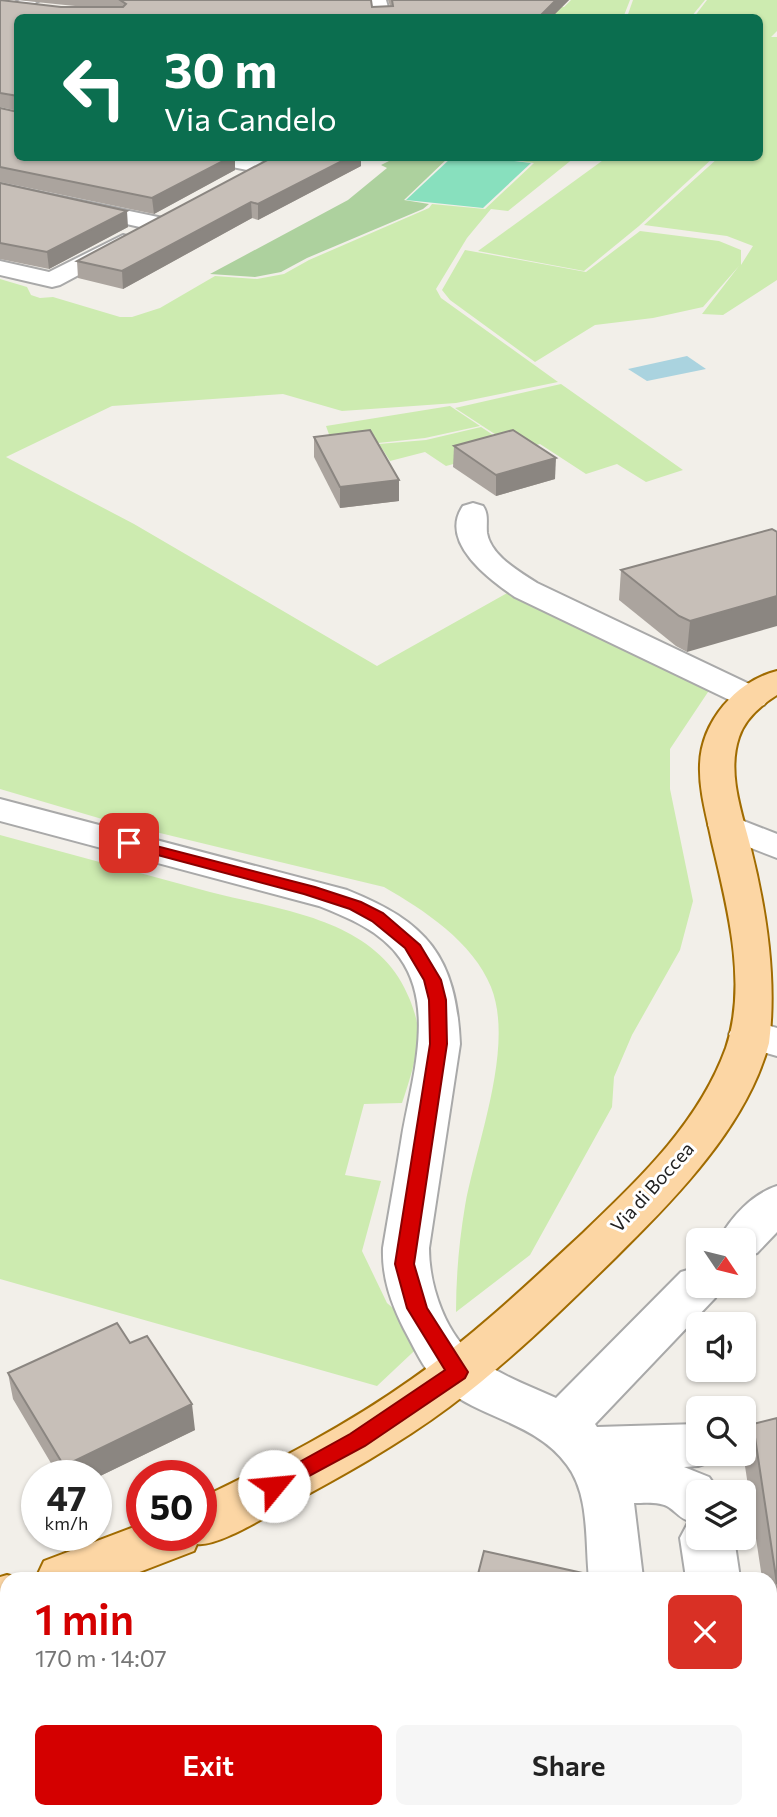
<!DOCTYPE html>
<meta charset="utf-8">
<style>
:root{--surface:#fff;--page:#f6f6f6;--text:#222;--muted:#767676;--accent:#d40000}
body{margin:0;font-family:Commissioner,sans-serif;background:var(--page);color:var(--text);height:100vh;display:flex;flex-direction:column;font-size:26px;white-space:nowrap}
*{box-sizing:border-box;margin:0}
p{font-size:23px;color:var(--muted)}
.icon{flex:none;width:38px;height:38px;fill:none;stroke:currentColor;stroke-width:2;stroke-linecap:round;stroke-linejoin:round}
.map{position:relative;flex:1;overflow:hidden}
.side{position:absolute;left:0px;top:1572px;width:777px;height:247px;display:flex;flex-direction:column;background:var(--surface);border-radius:21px 21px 0 0;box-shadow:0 2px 5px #0004}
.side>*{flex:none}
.top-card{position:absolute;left:14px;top:14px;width:749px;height:147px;border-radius:10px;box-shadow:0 2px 5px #0004;background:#0b6e4f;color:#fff;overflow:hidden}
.needle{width:46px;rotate:125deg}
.tools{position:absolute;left:686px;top:1228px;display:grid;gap:14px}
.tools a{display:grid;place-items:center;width:70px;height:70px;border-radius:10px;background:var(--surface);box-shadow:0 2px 5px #0004;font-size:35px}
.speed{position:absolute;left:21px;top:1460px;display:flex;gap:14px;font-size:35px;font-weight:700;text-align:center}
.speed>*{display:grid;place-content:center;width:91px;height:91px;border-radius:50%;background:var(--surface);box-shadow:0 2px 5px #0004;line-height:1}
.speed small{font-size:18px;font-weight:400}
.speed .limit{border:10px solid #d22;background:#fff;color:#111}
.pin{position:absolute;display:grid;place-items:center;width:60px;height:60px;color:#fff;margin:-30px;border-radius:14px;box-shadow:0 4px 10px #0006}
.me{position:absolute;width:77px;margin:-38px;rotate:62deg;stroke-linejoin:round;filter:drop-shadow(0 0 5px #0008)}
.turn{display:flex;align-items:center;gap:24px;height:147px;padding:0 35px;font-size:32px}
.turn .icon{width:91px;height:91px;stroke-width:2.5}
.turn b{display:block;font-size:49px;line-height:60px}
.round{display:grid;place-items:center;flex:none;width:74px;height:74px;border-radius:10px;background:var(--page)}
.summary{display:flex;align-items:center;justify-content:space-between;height:119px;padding:0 35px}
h1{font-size:42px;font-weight:600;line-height:52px;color:var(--accent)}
.cta{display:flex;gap:14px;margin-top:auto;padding:14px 35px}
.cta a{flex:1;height:80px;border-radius:10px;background:var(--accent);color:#fff;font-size:28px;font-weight:600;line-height:80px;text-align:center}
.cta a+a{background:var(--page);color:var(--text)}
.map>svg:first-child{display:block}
.grass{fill:#cdebb0}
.forest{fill:#add19e}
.pitch{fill:#88e0be}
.water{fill:#aad3df}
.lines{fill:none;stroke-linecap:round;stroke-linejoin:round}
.minor-casing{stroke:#a9a9a9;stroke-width:4}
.major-casing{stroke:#a06b00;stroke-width:4}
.minor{fill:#fff;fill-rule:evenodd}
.major{fill:#fcd6a4;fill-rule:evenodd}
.wall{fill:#aba49e}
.shaded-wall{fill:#8b8681}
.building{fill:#c7bfb8;stroke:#8b8681;stroke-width:2}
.route{fill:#d40000;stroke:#8a0000;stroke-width:2}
.labels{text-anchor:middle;stroke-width:6;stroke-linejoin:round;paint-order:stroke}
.street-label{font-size:19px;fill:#222;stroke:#fff}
</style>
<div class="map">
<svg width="777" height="1817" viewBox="0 0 777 1817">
<rect width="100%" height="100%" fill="#f2efe9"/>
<g class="grass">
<polygon points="494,0 564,7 571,0 630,0 623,18 542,14"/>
<polygon points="633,0 705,0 691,17 627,17"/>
<polygon points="707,0 777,0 777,31 771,37 777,37 777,280 723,315 702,314 739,266 703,307 653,318 595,325 535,362 450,300 442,290 465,250 586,272 640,231 719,241 741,250 741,265 753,246 727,236 644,225 718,158 760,158 760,18 694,17"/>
<path d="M499 158H574L508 211 491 209 467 238 436 289 441 298 558 382 456 403 342 411 283 394 112 406 6 457 134 524 377 666 509 592 710 689 670 749V789L693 901 680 950 632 1035 614 1077 612 1107 530 1255 456 1312C456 1277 459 1242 465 1206 476 1144 515 1047 491 987 473 942 424 910 384 887L102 819 0 789V279L27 287 31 295 40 298 53 297 120 317H132L160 308 215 276 257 279 284 274 309 260 429 208 432 204 485 209 534 163Z"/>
<polygon points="606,158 713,158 639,226 584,271 478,251"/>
<polygon points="561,384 683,470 646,482 617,464 586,474 540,444 519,450 455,408"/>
<polygon points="450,406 480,426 425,438 378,443 373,440 331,440 326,426"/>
<polygon points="481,427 513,448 446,466 425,452 390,461 379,444 426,440"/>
<path d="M0 835C70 854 140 873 210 892 283 911 379 919 410 1000 414 1011 419 1024 418 1036 417 1058 409 1082 402 1103L364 1104 345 1175 381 1181 362 1251 387 1303 428 1338 377 1386 0 1279Z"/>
</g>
<polygon class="forest" points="395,158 448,158 404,200 429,204 423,209 307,258 281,272 255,277 210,274 348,200 387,168 381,165"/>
<polygon class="pitch" points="451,158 491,158 531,163 483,208 406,200"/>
<polygon class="water" points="687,356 706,369 647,381 628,369"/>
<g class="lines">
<g class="minor-casing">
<g id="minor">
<polygon points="20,0 40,0 0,23 0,11"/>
<polygon points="370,0 386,0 391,18 374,18"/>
<polygon points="204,158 245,158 270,163 273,167 270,171 263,173 207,162"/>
<polygon points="0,184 158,217 166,219 169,224 166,229 158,231 0,196"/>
<polygon points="123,235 131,237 134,242 131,247 60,285 52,287 0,275 0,261 49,272"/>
<path d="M473 503 483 506C489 515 486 522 487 533 491 556 519 571 537 583L764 691 769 698 764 705 752 708 740 705 515 597C490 580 438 542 463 506Z"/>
<path d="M0 799 347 890C427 922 456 956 460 1044L429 1248C429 1286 446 1337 478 1359 502 1376 530 1386 556 1398L681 1272 698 1267V1286H721L715 1298 595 1424 597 1427 698 1424V1454H719L716 1460 698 1466 684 1467 709 1477 720 1493H698V1538H734L740 1578H686L680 1538 689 1521C680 1518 677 1513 670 1508 661 1501 645 1503 634 1503L643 1578H589C585 1543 590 1495 567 1465 535 1421 476 1418 438 1383 423 1369 414 1347 404 1329 391 1303 382 1278 383 1248 389 1211 396 1174 402 1136 411 1082 436 1008 400 958 381 931 349 918 319 906L0 821Z"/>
<polygon points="726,814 777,834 777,858 713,833 708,825 713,817"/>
<polygon points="750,1020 777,1028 777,1056 735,1044 729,1034 735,1024"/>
<path d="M777 1186V1232L757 1253 744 1257V1241H718C730 1218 752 1194 777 1186Z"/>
</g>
</g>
<g class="major-casing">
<g id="major">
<path d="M777 671V695C761 705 745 719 739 737 727 772 741 810 750 845 766 908 777 978 769 1043 747 1126 675 1199 616 1257 562 1310 509 1362 449 1407 398 1445 342 1476 286 1506 266 1516 218 1547 197 1544L194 1551 124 1578H36L44 1561 142 1524V1535H201V1498C274 1463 346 1426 412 1379 473 1336 528 1284 583 1233 639 1179 699 1123 726 1048 748 983 727 906 712 842 707 817 699 791 700 765 701 722 736 681 777 671Z"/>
<polygon points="7,1575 17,1578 7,1578 7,1624 0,1626 0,1577"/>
</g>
</g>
<use href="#minor" class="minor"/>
<use href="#major" class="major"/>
</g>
<g class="wall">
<polygon points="0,0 61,7 85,7 16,0 371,0 372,7 390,6 388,0 569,0 551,18 18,18 18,111 0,107"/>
<polygon points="0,108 18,158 235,158 235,170 154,214 0,182"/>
<polygon points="361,158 361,166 258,220 252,218 123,289 78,278 77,261"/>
<polygon points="0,183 128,227 49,269 0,259"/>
<polygon points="314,437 399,480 399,501 340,508 314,457"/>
<polygon points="454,446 555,479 496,496 453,467"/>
<polygon points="772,529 687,652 676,646 619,600 621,570"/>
<polygon points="130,1343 195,1430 96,1478 96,1475 58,1475 13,1399 8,1373"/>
<polygon points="777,1418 777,1684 770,1636 770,1578 762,1578 745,1466 753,1424"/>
</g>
<g class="shaded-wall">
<polygon points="556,0 569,0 551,18 539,17"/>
<polygon points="229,158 235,158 235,170 154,214 152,198"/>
<polygon points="348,158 361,158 361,166 258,220 258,204"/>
<polygon points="251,202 252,218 123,289 122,271"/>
<polygon points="127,211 128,227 49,269 47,252"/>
<polygon points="556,458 555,479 496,496 496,475"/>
<polygon points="399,480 399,501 340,508 340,487"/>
<polygon points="777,596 777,626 687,652 690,621"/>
<polygon points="192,1404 195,1430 96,1478 96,1475 66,1475 64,1466"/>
<polygon points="8,1811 46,1811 47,1817 0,1817 0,1815"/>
</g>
<g class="building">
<polygon points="0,0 61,7 123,7 126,4 120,0 371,0 372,7 393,6 392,0 556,0 539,17 548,18 18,18 18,96 0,93"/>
<polygon points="0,108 18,112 18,158 229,158 152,198 0,167"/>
<polygon points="271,158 348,158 258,204 251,202 122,271 77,261"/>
<polygon points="0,183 127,211 47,252 0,243"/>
<polygon points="370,430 399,480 340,487 314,437"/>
<polygon points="513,430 556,458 496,475 454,446"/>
<polygon points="772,529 777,532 777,596 690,621 679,616 621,570"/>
<polygon points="117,1323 130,1343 147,1336 192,1404 64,1466 8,1373"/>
<polygon points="777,1418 777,1584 753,1424"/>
<polygon points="484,1551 605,1578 477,1578"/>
<polygon points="0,1683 7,1700 7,1811 8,1811 0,1815"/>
<polygon points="770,1761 777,1763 777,1817 198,1817 200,1811 770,1811"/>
</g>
<polygon class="route" points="129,839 315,887 361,902 383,913 420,945 441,980 446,1000 447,1044 414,1264 427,1308 468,1372 465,1378 365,1446 274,1495 267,1493 264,1486 267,1480 350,1434 445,1370 407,1308 395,1264 430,1044 429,1000 424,980 405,948 372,921 350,909 304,894 124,846 121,843 124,840"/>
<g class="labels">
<g class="street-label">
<text transform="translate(652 1187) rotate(-48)" y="7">Via di Boccea</text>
</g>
</g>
</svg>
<div class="tools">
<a><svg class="needle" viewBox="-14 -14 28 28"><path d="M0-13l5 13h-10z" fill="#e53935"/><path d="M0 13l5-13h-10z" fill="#767676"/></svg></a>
<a><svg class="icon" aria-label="sound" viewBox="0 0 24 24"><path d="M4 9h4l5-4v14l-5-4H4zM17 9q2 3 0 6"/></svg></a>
<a><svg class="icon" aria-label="search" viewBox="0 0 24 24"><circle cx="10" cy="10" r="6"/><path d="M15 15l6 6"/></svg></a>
<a><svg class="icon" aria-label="layers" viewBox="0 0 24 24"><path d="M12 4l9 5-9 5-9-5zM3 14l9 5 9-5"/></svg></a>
</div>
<div class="speed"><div>47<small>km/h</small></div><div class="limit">50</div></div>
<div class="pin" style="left:129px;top:843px;background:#d93025"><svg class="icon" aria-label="arrive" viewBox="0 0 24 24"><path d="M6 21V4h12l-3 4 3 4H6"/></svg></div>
<svg class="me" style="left:274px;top:1486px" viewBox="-20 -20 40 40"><circle r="19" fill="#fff"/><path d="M0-13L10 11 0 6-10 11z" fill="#d40000"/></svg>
<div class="top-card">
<div class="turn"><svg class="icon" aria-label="left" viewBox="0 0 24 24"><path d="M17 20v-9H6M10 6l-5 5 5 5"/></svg><div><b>30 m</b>Via Candelo</div></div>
</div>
<section class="side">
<div class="summary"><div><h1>1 min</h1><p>170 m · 14:07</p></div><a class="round" style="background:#d93025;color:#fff"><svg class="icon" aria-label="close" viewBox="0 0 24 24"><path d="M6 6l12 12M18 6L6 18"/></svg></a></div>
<div class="cta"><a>Exit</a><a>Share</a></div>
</section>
</div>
